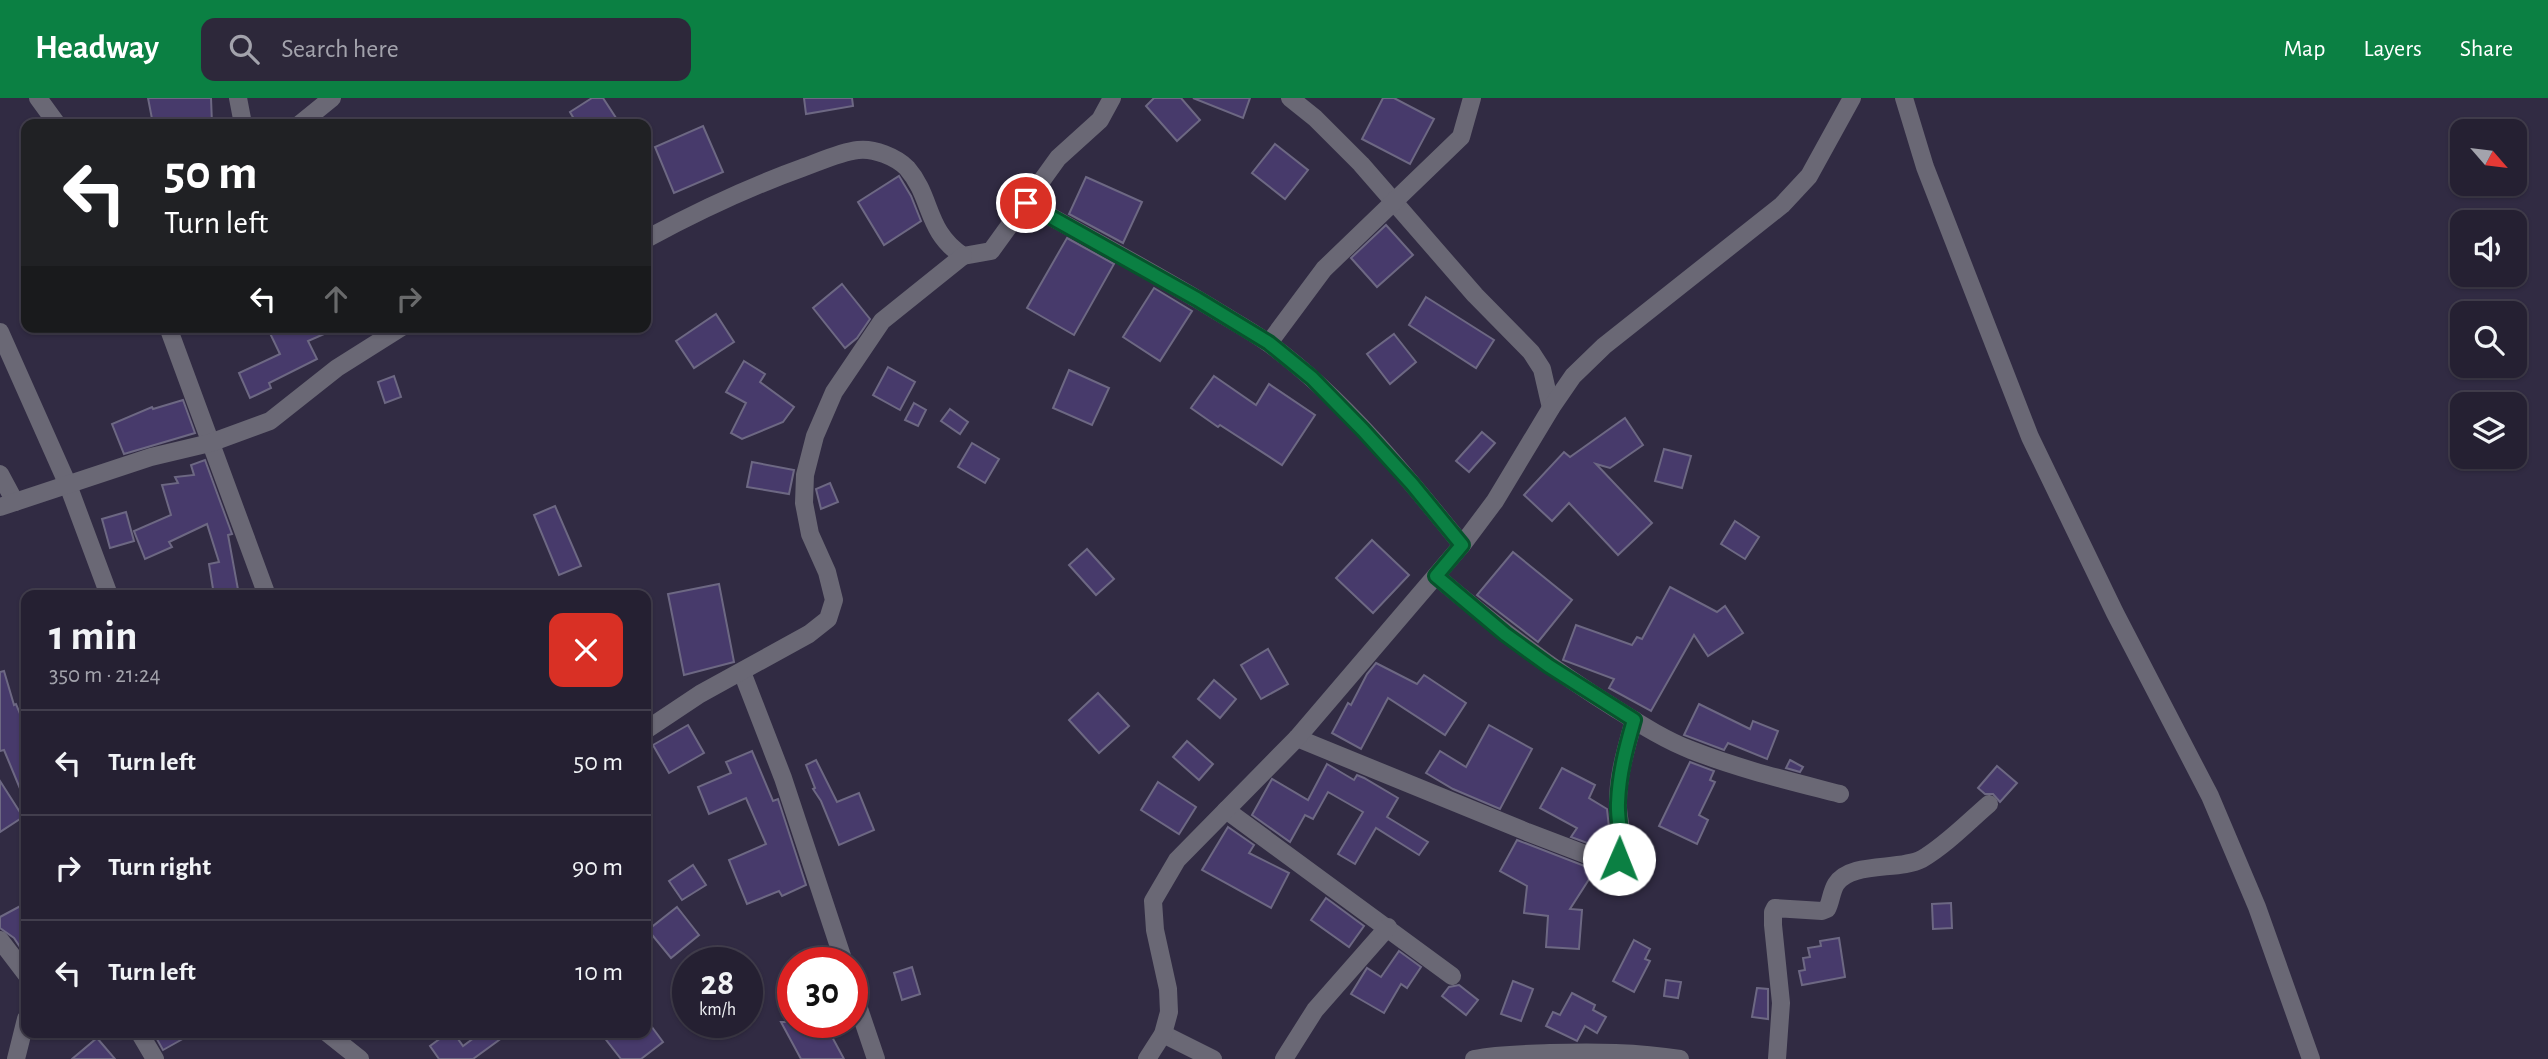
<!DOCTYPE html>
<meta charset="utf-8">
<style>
:root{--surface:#252032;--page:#2d283a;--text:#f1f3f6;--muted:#a3a3ac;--line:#423e4d;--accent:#0b8043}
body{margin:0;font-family:"Alegreya Sans",sans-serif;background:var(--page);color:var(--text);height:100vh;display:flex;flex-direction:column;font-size:26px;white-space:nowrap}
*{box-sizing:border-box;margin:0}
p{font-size:23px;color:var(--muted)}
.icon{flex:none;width:38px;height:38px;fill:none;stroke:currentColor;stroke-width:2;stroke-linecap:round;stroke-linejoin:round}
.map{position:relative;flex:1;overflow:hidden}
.drawer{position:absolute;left:21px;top:492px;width:630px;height:448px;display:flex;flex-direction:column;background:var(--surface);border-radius:14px;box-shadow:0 2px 5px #0004,0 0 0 2px var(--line)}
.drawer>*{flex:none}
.guide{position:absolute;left:21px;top:21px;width:630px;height:214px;border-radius:14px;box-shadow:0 2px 5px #0004,0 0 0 2px var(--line);background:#202124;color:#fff;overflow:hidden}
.needle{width:46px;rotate:118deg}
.controls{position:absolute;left:2450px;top:21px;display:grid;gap:14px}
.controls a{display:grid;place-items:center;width:77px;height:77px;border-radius:14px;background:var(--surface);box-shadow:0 2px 5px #0004,0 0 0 2px var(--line);font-size:35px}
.speed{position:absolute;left:672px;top:849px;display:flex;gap:14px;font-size:35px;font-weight:700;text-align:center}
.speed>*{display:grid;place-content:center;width:91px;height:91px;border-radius:50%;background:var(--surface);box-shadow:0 2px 5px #0004,0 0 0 2px var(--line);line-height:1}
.speed small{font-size:18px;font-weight:400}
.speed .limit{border:10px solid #d22;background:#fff;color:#111}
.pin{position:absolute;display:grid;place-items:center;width:60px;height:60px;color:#fff;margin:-30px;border:4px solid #fff;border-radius:50%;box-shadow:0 2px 7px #0007}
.me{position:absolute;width:77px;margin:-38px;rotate:1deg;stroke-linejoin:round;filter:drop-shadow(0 0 5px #0008)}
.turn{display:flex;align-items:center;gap:24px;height:147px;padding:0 28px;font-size:32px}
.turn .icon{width:91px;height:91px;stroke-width:2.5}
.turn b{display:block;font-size:49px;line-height:60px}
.lanes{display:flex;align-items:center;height:66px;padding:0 28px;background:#0003;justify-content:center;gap:35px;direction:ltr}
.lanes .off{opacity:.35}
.round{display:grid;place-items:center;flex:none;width:74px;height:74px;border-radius:14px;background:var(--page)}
.head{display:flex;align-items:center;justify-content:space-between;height:119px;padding:0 28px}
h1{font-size:42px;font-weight:700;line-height:52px}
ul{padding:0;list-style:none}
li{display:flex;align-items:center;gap:21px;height:105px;padding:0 28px;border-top:2px solid var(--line)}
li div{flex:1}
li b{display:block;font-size:26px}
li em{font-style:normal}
header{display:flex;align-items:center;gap:42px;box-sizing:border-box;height:98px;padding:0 35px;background:var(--accent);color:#fff}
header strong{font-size:33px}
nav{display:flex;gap:38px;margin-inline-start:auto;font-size:24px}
.search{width:490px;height:63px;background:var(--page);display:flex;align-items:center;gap:18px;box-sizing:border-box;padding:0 24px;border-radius:14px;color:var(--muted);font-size:26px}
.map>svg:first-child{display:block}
.building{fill:#473a6b;stroke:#6d6883;stroke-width:2}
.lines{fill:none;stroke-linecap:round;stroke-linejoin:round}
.street{stroke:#6a6875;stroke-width:18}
.route-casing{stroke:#07532c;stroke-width:18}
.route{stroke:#0b8043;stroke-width:12}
</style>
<header>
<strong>Headway</strong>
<div class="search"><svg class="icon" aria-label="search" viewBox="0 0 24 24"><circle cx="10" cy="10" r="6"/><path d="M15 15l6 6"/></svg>Search here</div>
<nav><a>Map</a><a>Layers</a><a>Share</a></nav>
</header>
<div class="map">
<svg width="2548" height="961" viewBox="0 0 2548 961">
<rect width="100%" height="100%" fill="#312b43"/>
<g class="building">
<polygon points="148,0 211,0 212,26 153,26"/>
<polygon points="592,0 603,0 620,26 577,26 570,14"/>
<polygon points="804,0 852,0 853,8 806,16"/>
<polygon points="1154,0 1181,0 1200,22 1177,43 1146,8"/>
<polygon points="1193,0 1250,0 1243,20"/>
<polygon points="1383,0 1394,0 1434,21 1410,66 1362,41"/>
<polygon points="703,28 723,74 674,95 655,49"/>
<polygon points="1275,46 1308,72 1285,101 1252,75"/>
<polygon points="899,78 911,98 921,123 884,147 858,104"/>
<polygon points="1086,79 1142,104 1123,145 1069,116"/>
<polygon points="1386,127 1413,157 1377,189 1351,160"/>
<polygon points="1067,140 1114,166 1074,237 1027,210"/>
<polygon points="842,186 870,221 857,240 845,250 813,210"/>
<polygon points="1154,190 1192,213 1160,263 1123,239"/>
<polygon points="1426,199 1494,242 1476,270 1409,227"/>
<polygon points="716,216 734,244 694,270 676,243"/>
<polygon points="267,229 340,229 308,243 317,261 269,285 271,290 250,300 239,275 280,256"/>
<polygon points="1394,236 1416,264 1390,286 1367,256"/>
<polygon points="744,263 765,276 760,284 794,309 783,324 742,341 731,335 746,305 726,294"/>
<polygon points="888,269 915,284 900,312 873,297"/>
<polygon points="1069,272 1109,290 1092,327 1053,310"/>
<polygon points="394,278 401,299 385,305 378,284"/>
<polygon points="1214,278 1256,307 1269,286 1315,317 1282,367 1220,327 1218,329 1191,310"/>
<polygon points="183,302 195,335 124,356 112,326 152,309 153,311"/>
<polygon points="914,305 926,312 918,328 905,322"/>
<polygon points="950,311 968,324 960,336 941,323"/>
<polygon points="1625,320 1643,347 1610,370 1596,366 1652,425 1618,457 1569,405 1552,423 1524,397 1564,354 1570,359"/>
<polygon points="1482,334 1495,345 1469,374 1456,363"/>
<polygon points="972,345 999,361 985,385 958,369"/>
<polygon points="1664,351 1691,358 1682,390 1655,383"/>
<polygon points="205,362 232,436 228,437 239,497 214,497 209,466 219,464 207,426 169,444 172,449 145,461 134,433 171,417 162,387 178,385 175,379 194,377 191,367"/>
<polygon points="752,364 794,372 789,396 747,389"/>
<polygon points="830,385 838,404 821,411 816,391"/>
<polygon points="555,408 581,468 559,477 534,417"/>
<polygon points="126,414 134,443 110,450 102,421"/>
<polygon points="1735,423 1759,439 1745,461 1721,446"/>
<polygon points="1372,442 1409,477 1373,515 1336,480"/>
<polygon points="1087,451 1114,481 1096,497 1069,467"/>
<polygon points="1513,454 1572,502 1538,544 1477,497"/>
<polygon points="719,486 734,564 684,577 668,496"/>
<polygon points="1670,489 1717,514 1725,508 1743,535 1708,558 1694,537 1651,613 1609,590 1614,581 1563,562 1576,527 1632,547 1637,539 1642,541"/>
<polygon points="1268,551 1288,586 1261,601 1241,567"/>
<polygon points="1376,565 1417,586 1424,577 1466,605 1445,637 1388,600 1361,651 1332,635 1348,605 1351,607 1367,576"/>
<polygon points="4,573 14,607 16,606 26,630 26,705 4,652 0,653 0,574"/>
<polygon points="1214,582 1236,601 1220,620 1198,601"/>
<polygon points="1098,595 1129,628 1099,655 1069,622"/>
<polygon points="1699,606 1750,631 1753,623 1778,633 1767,661 1728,645 1724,652 1684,637"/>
<polygon points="688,627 704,655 669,675 653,647"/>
<polygon points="1489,627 1532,651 1500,711 1453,691 1426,675 1440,653 1466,669"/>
<polygon points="1187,643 1213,666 1199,682 1173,659"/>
<polygon points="752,653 773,703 778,701 806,787 782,798 779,793 747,806 729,762 766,746 746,700 709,716 698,689 731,675 726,664"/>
<polygon points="816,662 837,704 859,695 874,732 839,747 821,703 813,691 815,690 806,667"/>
<polygon points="1790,662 1803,669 1800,674 1786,670"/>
<polygon points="1690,664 1714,673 1710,682 1715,684 1699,717 1708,722 1697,746 1659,728"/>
<polygon points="1327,666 1354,682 1357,677 1364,680 1398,700 1387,719 1428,744 1419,757 1376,730 1355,766 1338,756 1363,714 1328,694 1313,721 1305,717 1290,744 1252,717 1272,681 1308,702"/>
<polygon points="1997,668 2017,685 2000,704 1993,696 1985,696 1978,690"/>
<polygon points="1562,670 1595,687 1589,700 1607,711 1609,730 1598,749 1571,739 1577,730 1540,710"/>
<polygon points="0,683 23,719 0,734"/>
<polygon points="1158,684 1196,709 1179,736 1141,712"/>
<polygon points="1228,729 1254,747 1249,755 1289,775 1271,810 1202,772"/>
<polygon points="1517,742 1595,772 1570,811 1582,812 1579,851 1546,849 1548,818 1524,815 1527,788 1500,773"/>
<polygon points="693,767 706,787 682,802 669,783"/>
<polygon points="1326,800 1364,828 1349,849 1311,822"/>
<polygon points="26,805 26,858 14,840 0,830 0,819"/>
<polygon points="1951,805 1952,830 1933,831 1932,806"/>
<polygon points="677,809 699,837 671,860 648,832"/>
<polygon points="1839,840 1845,879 1802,887 1799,873 1805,872 1803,860 1810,859 1808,850 1821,848 1820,843"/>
<polygon points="1634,842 1650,851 1645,861 1650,863 1634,894 1613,883"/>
<polygon points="1399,853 1421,869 1407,890 1401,886 1384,915 1351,896 1367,870 1381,879"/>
<polygon points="912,869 920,896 902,902 894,875"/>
<polygon points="1666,882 1681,884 1678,900 1664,898"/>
<polygon points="1513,883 1533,891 1521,923 1501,916"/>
<polygon points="1459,887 1478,902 1466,917 1442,898 1449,889"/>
<polygon points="1757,890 1768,891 1768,921 1752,919"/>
<polygon points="1572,895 1595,907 1593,912 1606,919 1597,935 1585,928 1577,943 1546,928 1553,914 1560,917"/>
<polygon points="646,921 663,944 641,961 621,961 600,934 646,934"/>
<polygon points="781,924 824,924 844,961 801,961"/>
<polygon points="153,934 195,934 163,952"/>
<polygon points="449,934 453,934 463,948 482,934 510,934 473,961 439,961 430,948"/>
<polygon points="97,940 115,961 72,961"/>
</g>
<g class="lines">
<g class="street">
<polyline points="38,0 57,26"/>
<polyline points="238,0 243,26"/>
<polyline points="1290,0 1315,20 1361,66 1475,197 1531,254 1542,271 1551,310"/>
<polyline points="1904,0 1925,69 2030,339 2115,515 2210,698 2257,809 2311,961"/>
<polyline points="300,26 332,0"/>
<path d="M1026 105C1088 139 1151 173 1212 210 1231 222 1252 233 1271 247 1345 302 1405 376 1462 447"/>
<path d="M646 141C698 113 746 90 802 70 819 64 840 54 858 52 874 50 896 59 907 70 933 100 925 133 963 158L991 153 1058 60 1100 22 1112 0"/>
<polyline points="168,229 265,492"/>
<polyline points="0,234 68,387 109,497"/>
<polyline points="1269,245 1324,171 1461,39 1472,0"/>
<polyline points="0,376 15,404"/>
<polyline points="0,409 151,359 210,345 270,323 337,270 402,229"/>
<path d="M1436 478C1494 527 1552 571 1616 611 1640 626 1665 642 1691 652 1739 671 1790 683 1840 696"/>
<polyline points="742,574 783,680 844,864"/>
<polyline points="646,632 700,596 809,536 828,521 834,502 827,474 810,436 804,405 805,377 815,338 834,294 882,223 963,158"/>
<path d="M1297 640 1527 734 1611 766 1616 764C1627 750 1619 726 1618 710 1617 679 1626 651 1634 622"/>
<polyline points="1226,712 1452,878"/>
<polyline points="0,842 26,876"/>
<polyline points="852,890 876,961"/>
<polyline points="139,934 155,961"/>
<polyline points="326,934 360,961"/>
<polyline points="1163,936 1213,961"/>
<polyline points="16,961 26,921"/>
<polyline points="1147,961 1163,936 1169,914 1168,891 1155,832 1153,803 1177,762 1297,640 1462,447 1495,403 1551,310 1573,278 1604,248 1782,107 1809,78 1852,0"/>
<polyline points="1284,961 1315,912 1388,829"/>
<path d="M1474 961C1499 956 1525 956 1550 955 1594 954 1637 954 1680 961"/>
<path d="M1777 961 1781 905 1773 827V814L1775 810 1822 813 1827 811C1831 804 1831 794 1836 786 1851 763 1899 773 1922 761 1946 747 1968 724 1989 706"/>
</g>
</g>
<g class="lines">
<g class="route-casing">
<path id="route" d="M1026 105 1197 201 1269 245 1312 280 1363 332 1412 386 1462 447 1436 478 1505 536 1549 568 1634 622C1626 650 1619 676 1618 705 1617 724 1624 742 1619 761"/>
</g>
<use href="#route" class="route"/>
</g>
</svg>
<div class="controls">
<a><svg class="needle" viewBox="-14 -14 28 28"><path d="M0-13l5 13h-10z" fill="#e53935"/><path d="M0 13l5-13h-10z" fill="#a3a3ac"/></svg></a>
<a><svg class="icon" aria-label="sound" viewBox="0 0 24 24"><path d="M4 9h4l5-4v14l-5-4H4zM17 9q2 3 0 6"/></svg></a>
<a><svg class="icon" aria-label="search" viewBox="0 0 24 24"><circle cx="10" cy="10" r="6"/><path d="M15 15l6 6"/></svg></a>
<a><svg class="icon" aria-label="layers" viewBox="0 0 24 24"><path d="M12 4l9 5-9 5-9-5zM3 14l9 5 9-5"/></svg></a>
</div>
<div class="speed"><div>28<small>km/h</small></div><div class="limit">30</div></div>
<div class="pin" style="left:1026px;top:105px;background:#d93025"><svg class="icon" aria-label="arrive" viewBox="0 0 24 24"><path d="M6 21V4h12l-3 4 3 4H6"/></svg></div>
<svg class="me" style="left:1619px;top:761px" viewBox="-20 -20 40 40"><circle r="19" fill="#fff"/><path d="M0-13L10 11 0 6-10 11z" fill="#0b8043"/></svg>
<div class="guide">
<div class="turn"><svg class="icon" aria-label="left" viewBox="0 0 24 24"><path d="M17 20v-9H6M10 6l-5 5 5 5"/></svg><div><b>50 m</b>Turn left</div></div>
<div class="lanes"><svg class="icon" aria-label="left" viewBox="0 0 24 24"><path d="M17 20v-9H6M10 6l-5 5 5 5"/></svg><svg class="icon off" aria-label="ahead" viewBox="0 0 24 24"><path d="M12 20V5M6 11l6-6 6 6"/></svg><svg class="icon off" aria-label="right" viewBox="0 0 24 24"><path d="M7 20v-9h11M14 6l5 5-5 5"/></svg></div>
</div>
<section class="drawer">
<div class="head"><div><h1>1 min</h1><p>350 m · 21:24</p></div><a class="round" style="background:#d93025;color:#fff"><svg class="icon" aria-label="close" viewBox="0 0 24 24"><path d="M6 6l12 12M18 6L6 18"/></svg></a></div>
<ul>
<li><svg class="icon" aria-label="left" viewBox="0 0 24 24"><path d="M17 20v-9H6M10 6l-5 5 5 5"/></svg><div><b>Turn left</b></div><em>50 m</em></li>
<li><svg class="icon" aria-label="right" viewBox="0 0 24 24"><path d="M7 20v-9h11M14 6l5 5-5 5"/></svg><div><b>Turn right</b></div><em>90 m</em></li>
<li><svg class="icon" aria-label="left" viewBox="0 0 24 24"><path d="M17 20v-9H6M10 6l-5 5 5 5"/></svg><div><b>Turn left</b></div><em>10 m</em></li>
</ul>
</section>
</div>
